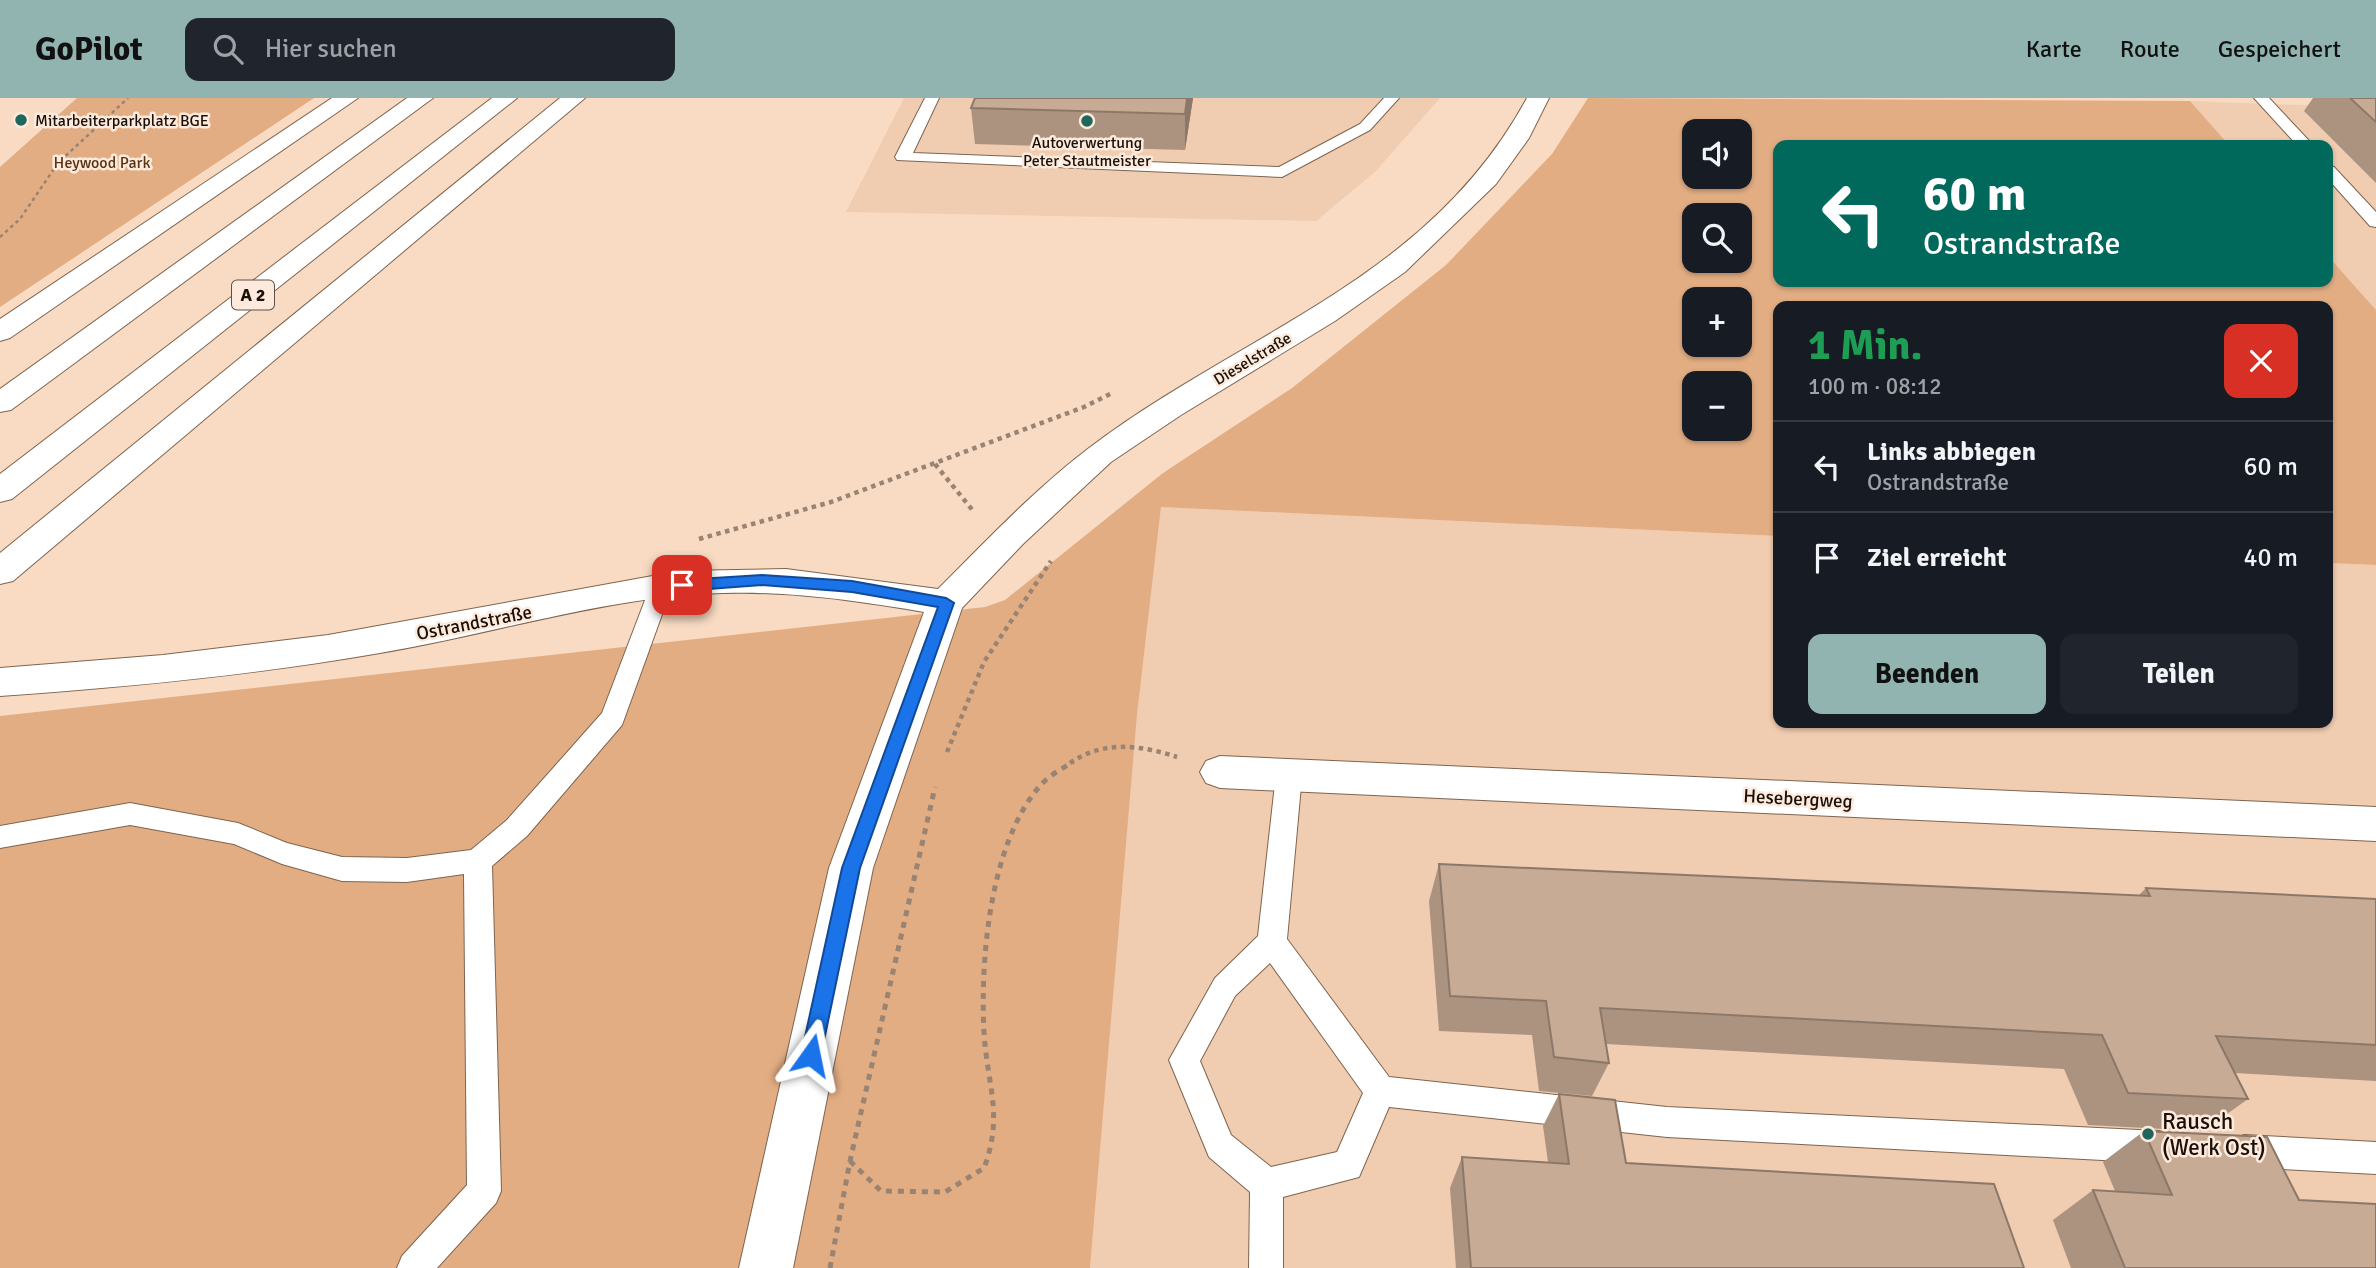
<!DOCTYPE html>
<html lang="de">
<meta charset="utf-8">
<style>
:root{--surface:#171b24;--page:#20242c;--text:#f1f3f6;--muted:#9ea1a6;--line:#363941;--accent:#92b4b1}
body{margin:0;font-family:Signika,sans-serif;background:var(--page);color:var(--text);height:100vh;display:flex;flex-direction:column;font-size:26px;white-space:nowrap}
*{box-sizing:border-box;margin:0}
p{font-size:23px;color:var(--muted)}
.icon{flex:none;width:38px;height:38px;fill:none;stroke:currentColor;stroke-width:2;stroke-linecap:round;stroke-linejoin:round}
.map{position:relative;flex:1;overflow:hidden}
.details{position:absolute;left:1773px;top:203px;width:560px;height:427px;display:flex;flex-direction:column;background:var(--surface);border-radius:14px;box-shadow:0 2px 5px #0004}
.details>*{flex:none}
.top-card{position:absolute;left:1773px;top:42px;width:560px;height:147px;border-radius:14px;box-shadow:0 2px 5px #0004;background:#00695c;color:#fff;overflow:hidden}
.tools{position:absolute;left:1682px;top:21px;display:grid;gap:14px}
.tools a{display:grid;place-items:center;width:70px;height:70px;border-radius:14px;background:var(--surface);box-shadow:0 2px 5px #0004;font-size:35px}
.pin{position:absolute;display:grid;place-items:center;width:60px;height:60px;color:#fff;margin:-30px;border-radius:14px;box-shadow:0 4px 10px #0006}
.me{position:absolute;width:77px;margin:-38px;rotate:12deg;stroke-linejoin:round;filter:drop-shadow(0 0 5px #0008)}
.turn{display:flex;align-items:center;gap:24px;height:147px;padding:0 35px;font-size:32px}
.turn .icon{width:91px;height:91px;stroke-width:2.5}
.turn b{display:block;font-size:49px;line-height:60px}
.round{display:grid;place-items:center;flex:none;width:74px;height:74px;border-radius:14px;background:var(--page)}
.head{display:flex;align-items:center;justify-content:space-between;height:119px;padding:0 35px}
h1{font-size:42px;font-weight:700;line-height:52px;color:#1e9e55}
.primary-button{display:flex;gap:14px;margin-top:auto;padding:14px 35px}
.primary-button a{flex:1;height:80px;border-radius:14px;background:var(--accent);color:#111;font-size:28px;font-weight:700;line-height:80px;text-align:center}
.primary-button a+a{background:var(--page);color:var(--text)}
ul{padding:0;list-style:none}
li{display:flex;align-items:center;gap:21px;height:91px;padding:0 35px;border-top:2px solid var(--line)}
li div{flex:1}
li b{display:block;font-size:26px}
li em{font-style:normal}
header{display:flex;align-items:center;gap:42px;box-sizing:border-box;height:98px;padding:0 35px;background:var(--accent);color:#111}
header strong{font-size:33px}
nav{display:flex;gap:38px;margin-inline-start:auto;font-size:24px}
.search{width:490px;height:63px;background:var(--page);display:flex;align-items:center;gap:18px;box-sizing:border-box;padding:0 24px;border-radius:14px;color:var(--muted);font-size:26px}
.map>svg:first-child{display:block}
.built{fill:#f0ccb0}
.green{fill:#e2ad83;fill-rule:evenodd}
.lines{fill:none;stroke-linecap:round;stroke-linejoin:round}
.lane-casing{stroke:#7e644f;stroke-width:2}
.street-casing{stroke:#7e644f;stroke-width:2}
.secondary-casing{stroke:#7e644f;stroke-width:2}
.highway-casing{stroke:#7e644f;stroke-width:2}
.path-far2{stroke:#998372;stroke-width:2.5;stroke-dasharray:3.5 3.5;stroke-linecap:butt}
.path-far1{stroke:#998372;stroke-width:4.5;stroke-dasharray:4.5 4.5;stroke-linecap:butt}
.path{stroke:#998372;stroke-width:5;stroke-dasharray:6 6;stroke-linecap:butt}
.lane{fill:#fff;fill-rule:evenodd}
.street{fill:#fff;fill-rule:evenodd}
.secondary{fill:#fff;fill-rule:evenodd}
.highway{fill:#fff;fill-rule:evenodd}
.wall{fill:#ac9380}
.shaded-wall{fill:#8c7868}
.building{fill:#c8ab95;stroke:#8c7868;stroke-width:2}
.route{fill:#1a73e8;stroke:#114b97;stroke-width:2}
.poi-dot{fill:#1f675c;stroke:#fdeadc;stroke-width:2.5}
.labels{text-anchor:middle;stroke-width:5;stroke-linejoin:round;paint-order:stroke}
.far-poi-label{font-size:16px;fill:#1a1008;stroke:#fdeadc;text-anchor:start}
.far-park-label{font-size:16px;fill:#583310;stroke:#fdeadc}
.far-street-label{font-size:16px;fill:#1a1008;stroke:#fdeadc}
.shield{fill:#fdeadc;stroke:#5e5148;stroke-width:2}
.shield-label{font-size:18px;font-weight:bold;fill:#1a1008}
.street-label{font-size:19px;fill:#1a1008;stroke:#fdeadc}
.near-poi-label{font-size:23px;fill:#1a1008;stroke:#fdeadc;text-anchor:start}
</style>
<header>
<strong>GoPilot</strong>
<div class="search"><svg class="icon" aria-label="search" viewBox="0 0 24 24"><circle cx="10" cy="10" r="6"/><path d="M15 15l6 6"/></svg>Hier suchen</div>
<nav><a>Karte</a><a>Route</a><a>Gespeichert</a></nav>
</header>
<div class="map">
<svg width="2376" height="1170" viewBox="0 0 2376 1170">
<rect width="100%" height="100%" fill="#f9dbc3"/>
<g class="built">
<polygon points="904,0 1440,0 1376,73 1316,123 846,114"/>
<polygon points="2190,3 2376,10 2376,212 2328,158 2328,47 2229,47"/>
<polygon points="1161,409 1778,438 1778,625 2328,625 2328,465 2376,467 2376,1170 1090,1170 1137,617"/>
</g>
<g class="green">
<polygon points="77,0 314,0 0,209 0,69"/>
<path d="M1588 0 2190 3 2229 47H1778V184H2328V158L2376 212V467L2328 465V208H1778V438L1161 409 1137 617 1090 1170H0V618L985 509 1005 502 1163 375 1292 290 1446 167 1552 56ZM1694 33H1740V79H1694ZM1694 117H1740V163H1694ZM1694 201H1740V247H1694ZM1694 285H1740V331H1694Z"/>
</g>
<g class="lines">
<g class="lane-casing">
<g id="lane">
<polygon points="925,0 939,0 913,55 1279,69 1360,26 1384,0 1399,0 1370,32 1282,79 897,62 895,59"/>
<polygon points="2254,0 2269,0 2313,47 2297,47"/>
<polygon points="2328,67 2334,69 2376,114 2376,129 2370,128 2328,81"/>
<polygon points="661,481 669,483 672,489 622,627 527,738 492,768 501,1093 496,1105 437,1170 397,1170 402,1158 467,1087 464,776 407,784 342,783 282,766 234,746 130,727 0,750 0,728 130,705 238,725 287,745 342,759 407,760 471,752 507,722 602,615 650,489 653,483"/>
<path d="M1289 667 1298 670 1302 677 1287 841 1389 979 1667 1009 2159 1033 2170 1038 2175 1049 2170 1060 2159 1065 1667 1039 1389 1009 1359 1079 1283 1099V1170H1249L1250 1094 1209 1059 1169 962 1215 880 1258 838 1276 677 1280 670ZM1270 865 1363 995 1337 1054 1271 1069 1231 1037 1200 963 1235 898Z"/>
<polygon points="2244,1037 2376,1044 2376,1076 2244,1069 2233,1064 2228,1053 2233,1042"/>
</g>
</g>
<g class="street-casing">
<polygon id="street" points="1220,658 2376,709 2376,743 1220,690 1206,685 1200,674 1206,663"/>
</g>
<g class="secondary-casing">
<path id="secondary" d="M1527 0H1549L1529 40 1496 86 1405 174 1335 223 1181 317 1111 364 1023 446 962 510 873 770 793 1170H739L829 770 924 514C858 503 792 493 724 495 608 498 494 536 380 555 254 577 127 589 0 598V570L163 557 328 537 680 473 786 471 938 491C986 443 1035 391 1089 350 1243 233 1428 183 1527 0Z"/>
</g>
<g class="highway-casing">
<g id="highway">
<polygon points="332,0 358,0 10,240 0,243 0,221"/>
<polygon points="407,0 433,0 11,312 0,314 0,291"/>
<polygon points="492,0 517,0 12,401 0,404 0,376"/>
<polygon points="560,0 585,0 13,483 0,486 0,455"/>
</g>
</g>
<polyline class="path-far2" points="0,139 20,121 58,65 128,0"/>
<g class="path-far1">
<polyline points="935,366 974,414"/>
<polyline points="699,441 831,404 1084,309 1112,295"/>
<polyline points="947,654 984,564 1051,463"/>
<path d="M1070 665C1104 642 1140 647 1177 659"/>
</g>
<g class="path">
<path d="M850 1063 881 1093 945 1094 984 1070C1004 1017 987 987 984 934 980 862 990 746 1039 689 1047 679 1061 671 1073 664"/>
<polyline points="830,1170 850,1063 935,689"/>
</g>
<use href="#lane" class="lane"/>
<use href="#street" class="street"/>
<use href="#secondary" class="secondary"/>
<use href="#highway" class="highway"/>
</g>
<g class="wall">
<polygon points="1193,0 1185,52 975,46 971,10"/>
<polygon points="2313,0 2376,0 2376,85 2304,13"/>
<polygon points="1439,766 2139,797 2146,790 2376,801 2376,983 2235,975 2248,1001 2203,1033 2088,1027 2064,971 1606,946 1609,965 1592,998 1539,993 1532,937 1439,933 1429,803"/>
<polygon points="1559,996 1626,1065 2024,1170 1456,1170 1450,1090 1462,1059 1548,1064 1543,1028"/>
<polygon points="2144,1033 2299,1102 2376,1170 2071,1170 2053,1122 2093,1092 2115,1093 2103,1064"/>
</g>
<polygon class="shaded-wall" points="1187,0 1193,0 1185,52 1185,16"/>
<g class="building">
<polygon points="975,0 1187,0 1185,16 971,10"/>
<polygon points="2350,0 2376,0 2376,24"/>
<polygon points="1439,766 2150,798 2146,790 2376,801 2376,947 2216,938 2248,1001 2128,995 2102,937 1600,910 1609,965 1554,959 1546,903 1450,898"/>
<polygon points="1559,996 1615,1002 1626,1065 1994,1086 2024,1170 1471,1170 1462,1059 1569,1066"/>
<polygon points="2144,1033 2267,1039 2299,1102 2376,1106 2376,1170 2125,1170 2093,1092 2172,1097"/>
</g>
<polygon class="route" points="762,477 852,483 946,500 954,505 860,770 821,957 818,963 811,966 804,963 801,957 842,770 938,509 852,494 762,487 682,493 675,487 682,482"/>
<g class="poi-dot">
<circle cx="21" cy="22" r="7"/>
<circle cx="1087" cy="23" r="7"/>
<circle cx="2148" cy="1036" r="7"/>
</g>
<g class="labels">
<g class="far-poi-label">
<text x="35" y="28">Mitarbeiterparkplatz BGE</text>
<text x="1087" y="50" text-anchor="middle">Autoverwertung<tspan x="1087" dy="18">Peter Stautmeister</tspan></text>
</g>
<g class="far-park-label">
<text x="102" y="70">Heywood Park</text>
</g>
<g class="far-street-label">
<text transform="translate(1252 260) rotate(-31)" y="6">Dieselstraße</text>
</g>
<rect class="shield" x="232" y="182.5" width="42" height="29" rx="5"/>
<g class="shield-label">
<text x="253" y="203">A 2</text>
</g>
<g class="street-label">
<text transform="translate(474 524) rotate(-11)" y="7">Ostrandstraße</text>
<text transform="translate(1798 700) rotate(3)" y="7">Hesebergweg</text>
</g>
<g class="near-poi-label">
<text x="2162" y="1031">Rausch<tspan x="2162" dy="26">(Werk Ost)</tspan></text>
</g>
</g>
</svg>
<div class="tools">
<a><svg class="icon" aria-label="sound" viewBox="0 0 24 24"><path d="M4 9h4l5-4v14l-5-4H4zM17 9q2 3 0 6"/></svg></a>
<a><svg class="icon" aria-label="search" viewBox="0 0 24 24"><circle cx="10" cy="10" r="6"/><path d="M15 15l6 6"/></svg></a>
<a>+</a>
<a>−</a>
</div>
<div class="pin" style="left:682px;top:487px;background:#d93025"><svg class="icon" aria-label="arrive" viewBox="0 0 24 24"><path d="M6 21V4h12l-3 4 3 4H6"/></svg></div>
<svg class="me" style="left:811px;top:957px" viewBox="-20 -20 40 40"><path d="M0-17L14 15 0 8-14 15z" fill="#1a73e8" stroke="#fff" stroke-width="4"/></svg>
<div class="top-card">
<div class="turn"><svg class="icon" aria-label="left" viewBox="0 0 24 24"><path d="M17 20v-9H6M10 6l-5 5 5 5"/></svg><div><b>60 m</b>Ostrandstraße</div></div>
</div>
<section class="details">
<div class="head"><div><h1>1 Min.</h1><p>100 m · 08:12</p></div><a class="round" style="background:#d93025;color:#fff"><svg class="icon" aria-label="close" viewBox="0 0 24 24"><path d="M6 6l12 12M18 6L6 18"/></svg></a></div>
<ul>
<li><svg class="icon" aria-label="left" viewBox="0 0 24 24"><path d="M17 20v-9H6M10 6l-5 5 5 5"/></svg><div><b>Links abbiegen</b><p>Ostrandstraße</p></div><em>60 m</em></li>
<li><svg class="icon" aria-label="arrive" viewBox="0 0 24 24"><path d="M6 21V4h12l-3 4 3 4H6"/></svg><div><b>Ziel erreicht</b></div><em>40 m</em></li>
</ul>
<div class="primary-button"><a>Beenden</a><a>Teilen</a></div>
</section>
</div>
